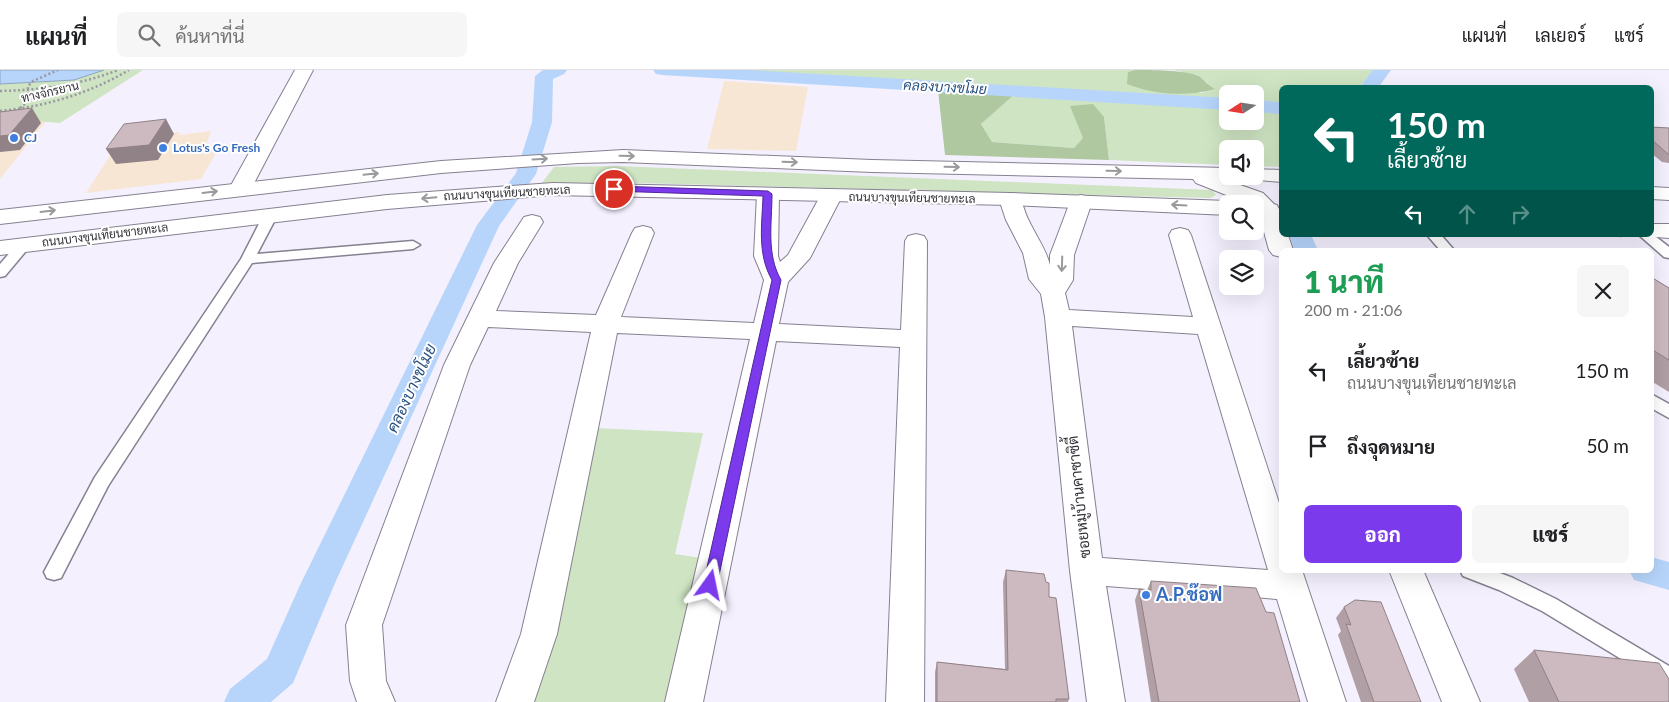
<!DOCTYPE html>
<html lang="th">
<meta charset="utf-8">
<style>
:root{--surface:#fff;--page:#f6f6f6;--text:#202124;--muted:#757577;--line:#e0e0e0;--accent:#7c3aed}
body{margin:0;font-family:Lato,Sarabun,sans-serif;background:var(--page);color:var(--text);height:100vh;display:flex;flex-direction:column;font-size:19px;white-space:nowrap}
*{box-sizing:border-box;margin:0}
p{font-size:16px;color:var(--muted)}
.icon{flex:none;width:28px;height:28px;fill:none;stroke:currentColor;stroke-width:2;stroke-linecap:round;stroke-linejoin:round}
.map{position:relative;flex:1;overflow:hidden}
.details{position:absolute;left:1279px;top:178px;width:375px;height:325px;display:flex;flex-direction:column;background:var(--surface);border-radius:8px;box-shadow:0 5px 20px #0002}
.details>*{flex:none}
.hud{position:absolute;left:1279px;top:15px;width:375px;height:152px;border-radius:8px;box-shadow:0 5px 20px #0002;background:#00695c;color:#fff;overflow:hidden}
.needle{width:32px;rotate:258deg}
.controls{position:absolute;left:1219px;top:15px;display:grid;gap:10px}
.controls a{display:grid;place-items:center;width:45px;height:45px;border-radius:8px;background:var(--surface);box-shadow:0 5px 20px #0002;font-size:25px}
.pin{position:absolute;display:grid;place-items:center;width:42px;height:42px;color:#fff;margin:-21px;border:2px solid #fff;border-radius:50%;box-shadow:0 1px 5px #0007}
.me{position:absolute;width:55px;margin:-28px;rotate:12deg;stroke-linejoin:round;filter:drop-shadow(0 0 4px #0008)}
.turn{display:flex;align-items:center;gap:18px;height:105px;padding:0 25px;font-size:22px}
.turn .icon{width:65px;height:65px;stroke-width:2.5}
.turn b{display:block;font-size:35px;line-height:42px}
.lanes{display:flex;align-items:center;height:48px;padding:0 25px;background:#0003;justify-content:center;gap:25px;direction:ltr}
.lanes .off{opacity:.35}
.round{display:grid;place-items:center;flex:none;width:52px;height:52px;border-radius:8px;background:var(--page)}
.headline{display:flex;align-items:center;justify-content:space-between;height:85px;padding:0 25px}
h1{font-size:30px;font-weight:800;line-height:38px;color:#1e9e55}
.action{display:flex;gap:10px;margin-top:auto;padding:10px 25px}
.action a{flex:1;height:58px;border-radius:8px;background:var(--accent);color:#fff;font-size:20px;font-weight:800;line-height:58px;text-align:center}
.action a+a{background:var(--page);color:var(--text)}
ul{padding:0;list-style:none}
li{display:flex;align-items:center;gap:15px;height:75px;padding:0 25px}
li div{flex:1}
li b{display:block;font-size:19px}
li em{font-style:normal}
header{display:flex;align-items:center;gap:30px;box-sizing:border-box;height:70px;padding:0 25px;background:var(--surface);border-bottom:1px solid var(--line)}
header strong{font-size:24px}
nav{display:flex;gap:28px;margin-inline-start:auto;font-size:18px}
.search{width:350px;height:45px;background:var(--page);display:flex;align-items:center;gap:12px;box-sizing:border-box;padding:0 18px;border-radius:8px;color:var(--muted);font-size:19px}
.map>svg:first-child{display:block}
.commercial{fill:#f7e6d4}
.green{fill:#cee4c2}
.forest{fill:#afc8a0}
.water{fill:#b7d5fb;stroke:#90a4c1}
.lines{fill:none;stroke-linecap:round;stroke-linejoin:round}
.canal{fill:#b7d5fb;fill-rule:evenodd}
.service-casing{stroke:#868090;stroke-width:3}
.minor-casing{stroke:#868090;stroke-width:2}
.secondary-casing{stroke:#868090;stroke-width:2}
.path-far1{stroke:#9b97a2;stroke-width:2.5;stroke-dasharray:2 2.5;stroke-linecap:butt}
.path{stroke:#9b97a2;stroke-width:3;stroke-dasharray:2.5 4;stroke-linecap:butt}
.service{fill:#fff;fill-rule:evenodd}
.minor{fill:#fff;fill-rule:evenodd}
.secondary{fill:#fff;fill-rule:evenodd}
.wall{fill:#b09fa5}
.shaded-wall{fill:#908286}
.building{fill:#cdb9c0;stroke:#908286}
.oneway{stroke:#9a999c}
.route{fill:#7c3aed;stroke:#51269a}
.shop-dot{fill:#3f7fe0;stroke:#fff;stroke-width:2}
.labels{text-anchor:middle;stroke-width:4;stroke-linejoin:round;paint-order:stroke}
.far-street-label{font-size:12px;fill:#35333a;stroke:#fff}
.far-shop-label{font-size:12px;font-weight:bold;fill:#366cbe;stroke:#fff;text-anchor:start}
.far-water-label{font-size:14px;font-style:italic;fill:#295181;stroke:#fff}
.street-label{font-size:15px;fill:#35333a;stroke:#fff}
.water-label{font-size:16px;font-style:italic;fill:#295181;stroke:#fff}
.near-shop-label{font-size:18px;font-weight:bold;fill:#366cbe;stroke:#fff;text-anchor:start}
</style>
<header>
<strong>แผนที่</strong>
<div class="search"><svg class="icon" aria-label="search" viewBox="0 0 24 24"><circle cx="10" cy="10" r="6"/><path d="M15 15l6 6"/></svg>ค้นหาที่นี่</div>
<nav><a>แผนที่</a><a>เลเยอร์</a><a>แชร์</a></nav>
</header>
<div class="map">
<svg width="1669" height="632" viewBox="0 0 1669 632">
<rect width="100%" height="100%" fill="#f5f0fe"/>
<g class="commercial">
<polygon points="724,11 808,17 796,81 707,79"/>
<polygon points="0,48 46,51 0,109"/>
<polygon points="211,61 206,76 221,74 201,109 86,123 122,67 180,62 179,65"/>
</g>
<g class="green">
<polygon points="0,0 143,0 60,53 0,48"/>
<polygon points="705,0 1135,0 1128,2 1201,23 1214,19 1198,5 1173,0 1374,0 1359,17 1281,18 1281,35 1255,33 1255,24 1228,24 1227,31 1043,18"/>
<polygon points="1015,24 1140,31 1227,39 1228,51 1255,51 1255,41 1281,42 1281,97 1255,96 1255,79 1228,79 1227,95 1109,90 1104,47 1074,78 992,72 981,54"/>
<polygon points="618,96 1212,120 1216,125 1210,128 636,113 541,114 554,97"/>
<polygon points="594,358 703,363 675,484 701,488 668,632 529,632"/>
</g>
<g class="forest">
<path d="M1135 0C1151 0 1186 0 1199 6 1205 11 1208 15 1215 19 1186 27 1155 25 1127 14L1128 2Z"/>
<polygon points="938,20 1015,24 981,54 992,72 1074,78 1083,68 1070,36 1093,34 1104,47 1109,90 945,85"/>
</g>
<polygon class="water" points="0,0 104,0 74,10 0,14"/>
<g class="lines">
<g class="canal">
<polygon points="543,0 567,0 564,4 553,9 552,52 536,104 499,156 335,513 293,613 271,632 224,632 230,619 267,589 301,513 477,155 516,103 532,52 535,6"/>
<polygon points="653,0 750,0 1228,28 1228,40 662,5 656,4"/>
<polygon points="1373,0 1391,0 1378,18 1359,18"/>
<polygon points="1255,30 1281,32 1281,44 1255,42"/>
<polygon points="1291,165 1311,165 1318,180 1294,180 1290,167"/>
<polygon points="1651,487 1669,492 1669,520 1634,510 1629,500 1651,500"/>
</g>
<g class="service-casing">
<g id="service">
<polygon points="270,142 277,146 257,184 413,171 420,175 413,179 252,193 108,416 61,508 54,510 47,508 44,502 95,407 241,189 263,146"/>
<polygon points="1651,163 1669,177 1669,188 1664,187 1639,165 1651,165"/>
<polygon points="1427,165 1441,165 1454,180 1440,180"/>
<polygon points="24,171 31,175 5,206 0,207 0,194 19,172"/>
<polygon points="1651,324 1669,334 1669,348 1651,338"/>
<polygon points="1460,500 1492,500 1513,508 1556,529 1669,596 1669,618 1542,541 1499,520 1463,506"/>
</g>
</g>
<g class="minor-casing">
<g id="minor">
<polygon points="295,0 313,0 251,119 248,124 240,125 232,124 229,119"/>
<polygon points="768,118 776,119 779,124 778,186 780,192 788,185 823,121 831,120 839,121 842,126 810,188 788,212 779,254 901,260 905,171 908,166 916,164 924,166 927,171 924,632 886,632 900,277 776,271 703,632 665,632 750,269 617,263 557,564 534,632 496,632 521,564 591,262 488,257 470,295 382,555 386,611 395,632 357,632 350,611 346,555 444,295 494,193 524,147 532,145 540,147 543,152 518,193 496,241 596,245 632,163 635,158 643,156 651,158 654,163 621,247 754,253 764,210 754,186 757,124 760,119"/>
<path d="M1010 123 1018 124C1023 132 1024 142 1029 151 1036 166 1046 179 1050 195V185L1070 132 1073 127 1081 125 1089 127 1092 132 1074 185 1073 210 1065 223 1069 240 1193 247 1169 165 1172 160 1180 158 1188 160 1191 165 1281 439V500H1302L1346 632H1308L1277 529 1106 516 1125 632H1087L1070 501 1045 247 1041 224 1029 209 1023 183 1006 150 999 129 1002 124ZM1072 256 1198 264 1268 500 1102 488Z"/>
<polygon points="1269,133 1277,135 1281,144 1281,165 1288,165 1293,180 1281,180 1281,187 1273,185 1269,180 1258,140 1261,135"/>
<polygon points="1389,500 1423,500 1480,632 1442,632"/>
</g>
</g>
<g class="secondary-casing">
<g id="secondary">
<path d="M623 80 872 90 1228 98V106H1237L1226 110 1263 123 1280 140 1277 145C1267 147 1262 146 1255 139V134H1249L1196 113 1193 109 872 102 623 92 578 93 441 103 0 154V140L441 91Z"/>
<polygon points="1255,99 1281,100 1281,112 1248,109 1245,106 1255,106"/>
<polygon points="553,113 1010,123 1228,131 1236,134 1228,134 1228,145 1010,135 553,125 387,139 0,185 0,171 387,125"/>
<polygon points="1651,117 1669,118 1669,130 1651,129"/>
<polygon points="1651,154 1669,154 1669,168 1643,166 1651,165"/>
</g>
</g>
<g class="path-far1">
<path d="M0 21C41 20 80 15 118 0"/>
<polyline points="20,38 28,31 28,16 33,11 58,0"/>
<path d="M0 41C47 36 88 24 129 0"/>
</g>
<polyline class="path" points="1600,165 1626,166"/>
<use href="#service" class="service"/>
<use href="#minor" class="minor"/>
<use href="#secondary" class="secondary"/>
</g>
<g class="wall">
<polygon points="1651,57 1669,58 1669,93 1662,92 1651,83"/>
<polygon points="1651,207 1669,218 1669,322 1651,311"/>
<polygon points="1006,500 1046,512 1049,527 1069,629 1068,632 935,632 935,602 937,592 1005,599 1003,512"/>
<polygon points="1151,511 1300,632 1151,632 1135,530 1139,519 1147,520"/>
<polygon points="1344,537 1421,632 1361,632 1338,565 1341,561 1336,548"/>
<polygon points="1534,580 1669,632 1529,632 1514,599"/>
</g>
<g class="shaded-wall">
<polygon points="32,38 41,53 20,80 0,82 0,66"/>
<polygon points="166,49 174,64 158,90 116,94 106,79"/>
</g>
<g class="building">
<polygon points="32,38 9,65 0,66 0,42"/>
<polygon points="166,49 149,75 106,79 124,54"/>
<polygon points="1651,57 1669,58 1669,84 1668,84 1651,69"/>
<polygon points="1651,207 1669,218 1669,290 1651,279"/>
<polygon points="1006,500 1044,504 1046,512 1049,513 1049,527 1056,528 1069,629 1056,629 1056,632 937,632 937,592 1008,600"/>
<polygon points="1151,511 1256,518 1266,542 1274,543 1300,632 1159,632 1139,519 1151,520"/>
<polygon points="1355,530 1381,532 1421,632 1374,632 1346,554 1351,555 1344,537"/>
<polygon points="1534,580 1659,593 1669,609 1669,632 1559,632"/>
</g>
<defs><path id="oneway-shaft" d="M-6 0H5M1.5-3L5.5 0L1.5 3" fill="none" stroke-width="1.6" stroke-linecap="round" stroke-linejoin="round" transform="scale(1.25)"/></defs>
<g class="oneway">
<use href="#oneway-shaft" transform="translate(627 86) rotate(1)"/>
<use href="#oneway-shaft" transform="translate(540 89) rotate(-3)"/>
<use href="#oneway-shaft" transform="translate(790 92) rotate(2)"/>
<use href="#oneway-shaft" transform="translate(952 97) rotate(1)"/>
<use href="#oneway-shaft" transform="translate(1114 101) rotate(1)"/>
<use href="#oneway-shaft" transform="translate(371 104) rotate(-6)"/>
<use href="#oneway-shaft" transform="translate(210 122) rotate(-7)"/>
<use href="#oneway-shaft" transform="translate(429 128) rotate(175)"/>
<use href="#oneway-shaft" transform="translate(1179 135) rotate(-177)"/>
<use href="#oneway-shaft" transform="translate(48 141) rotate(-7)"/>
<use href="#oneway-shaft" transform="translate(1062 194) rotate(92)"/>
</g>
<path class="route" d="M614 116 768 121 772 124C772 153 766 184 781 210L717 515 715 519H705L703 515 772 210C757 184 762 155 763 126L611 121V117Z"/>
<g class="shop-dot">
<circle cx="14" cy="68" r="5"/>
<circle cx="163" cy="78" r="5"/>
<circle cx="1146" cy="525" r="5"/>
</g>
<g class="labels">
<g class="far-street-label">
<text transform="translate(50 22) rotate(-13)" y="4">ทางจักรยาน</text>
<text transform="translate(507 123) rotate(-3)" y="4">ถนนบางขุนเทียนชายทะเล</text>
<text transform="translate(912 128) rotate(1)" y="4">ถนนบางขุนเทียนชายทะเล</text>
<text transform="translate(105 165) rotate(-7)" y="4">ถนนบางขุนเทียนชายทะเล</text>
</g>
<g class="far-shop-label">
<text x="24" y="72">CJ</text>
<text x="173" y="82">Lotus's Go Fresh</text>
</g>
<g class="far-water-label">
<text transform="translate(945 17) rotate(3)" y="5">คลองบางขโมย</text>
</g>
<g class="street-label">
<text transform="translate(1079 427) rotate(-96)" y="5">ซอยหมู่บ้านคาซาซิตี้</text>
</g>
<g class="water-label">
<text transform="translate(411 318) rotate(-65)" y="6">คลองบางขโมย</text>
</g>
<g class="near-shop-label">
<text x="1156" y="531">A.P.ช๊อฟ</text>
</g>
</g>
</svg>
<div class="controls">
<a><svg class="needle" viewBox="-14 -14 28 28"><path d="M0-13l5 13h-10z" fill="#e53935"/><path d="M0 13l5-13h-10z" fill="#757577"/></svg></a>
<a><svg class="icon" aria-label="sound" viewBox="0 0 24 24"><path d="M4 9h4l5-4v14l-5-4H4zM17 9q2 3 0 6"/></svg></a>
<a><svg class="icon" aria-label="search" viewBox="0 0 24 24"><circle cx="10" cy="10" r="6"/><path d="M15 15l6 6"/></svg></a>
<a><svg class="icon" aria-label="layers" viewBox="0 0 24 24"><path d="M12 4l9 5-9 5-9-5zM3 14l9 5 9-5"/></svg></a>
</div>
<div class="pin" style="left:614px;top:119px;background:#d93025"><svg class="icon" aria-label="arrive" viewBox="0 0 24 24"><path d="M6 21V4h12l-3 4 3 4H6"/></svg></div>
<svg class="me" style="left:710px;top:515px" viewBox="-20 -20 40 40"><path d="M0-17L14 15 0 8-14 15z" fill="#7c3aed" stroke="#fff" stroke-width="4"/></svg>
<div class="hud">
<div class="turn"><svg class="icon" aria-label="left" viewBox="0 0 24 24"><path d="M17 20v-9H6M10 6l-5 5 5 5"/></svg><div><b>150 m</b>เลี้ยวซ้าย</div></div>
<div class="lanes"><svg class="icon" aria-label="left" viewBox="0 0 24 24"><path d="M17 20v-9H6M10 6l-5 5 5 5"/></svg><svg class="icon off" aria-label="ahead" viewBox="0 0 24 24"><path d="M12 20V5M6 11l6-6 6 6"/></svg><svg class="icon off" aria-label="right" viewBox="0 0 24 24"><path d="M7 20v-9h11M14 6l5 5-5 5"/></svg></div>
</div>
<section class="details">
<div class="headline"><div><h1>1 นาที</h1><p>200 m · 21:06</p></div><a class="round"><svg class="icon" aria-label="close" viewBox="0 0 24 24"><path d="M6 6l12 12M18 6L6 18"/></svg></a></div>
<ul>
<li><svg class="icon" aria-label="left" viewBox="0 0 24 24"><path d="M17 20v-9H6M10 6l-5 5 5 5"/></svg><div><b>เลี้ยวซ้าย</b><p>ถนนบางขุนเทียนชายทะเล</p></div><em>150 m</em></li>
<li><svg class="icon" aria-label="arrive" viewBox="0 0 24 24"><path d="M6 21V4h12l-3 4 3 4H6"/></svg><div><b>ถึงจุดหมาย</b></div><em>50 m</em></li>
</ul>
<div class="action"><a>ออก</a><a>แชร์</a></div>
</section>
</div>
